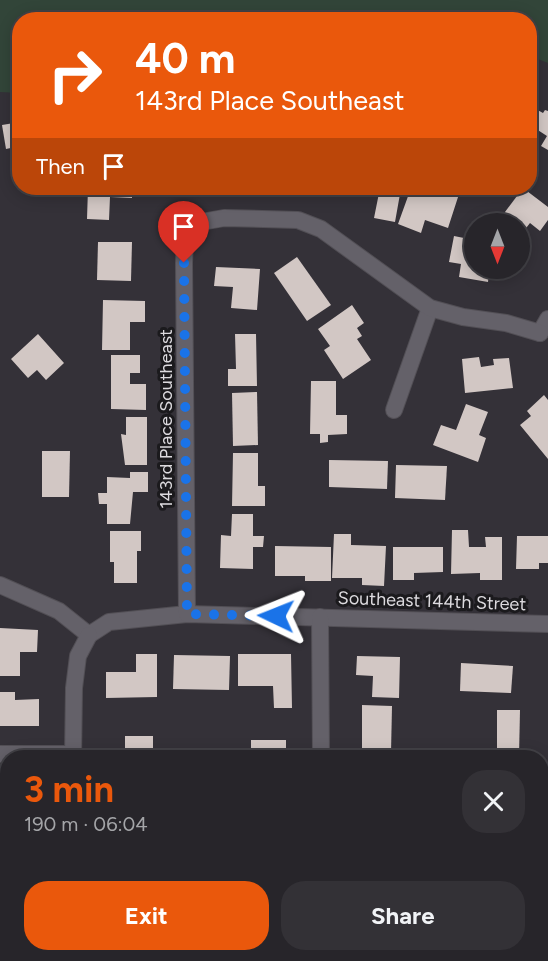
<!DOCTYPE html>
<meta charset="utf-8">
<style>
:root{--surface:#27252a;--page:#333136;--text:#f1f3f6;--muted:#a4a5a8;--line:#434247;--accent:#ea580c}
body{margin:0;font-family:Figtree,sans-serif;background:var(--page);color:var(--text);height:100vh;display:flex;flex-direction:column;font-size:22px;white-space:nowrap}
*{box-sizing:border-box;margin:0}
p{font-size:20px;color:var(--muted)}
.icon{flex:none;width:33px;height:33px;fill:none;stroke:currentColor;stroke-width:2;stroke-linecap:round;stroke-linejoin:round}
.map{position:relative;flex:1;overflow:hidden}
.panel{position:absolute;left:0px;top:750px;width:549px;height:212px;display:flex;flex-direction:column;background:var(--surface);border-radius:24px 24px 0 0;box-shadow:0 3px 15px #0003,0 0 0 2px var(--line)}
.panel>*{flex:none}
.hud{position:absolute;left:12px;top:12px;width:525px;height:183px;border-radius:24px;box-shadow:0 3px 15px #0003,0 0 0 2px var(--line);background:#ea580c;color:#fff;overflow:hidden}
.needle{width:39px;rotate:180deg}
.tools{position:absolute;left:464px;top:213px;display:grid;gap:12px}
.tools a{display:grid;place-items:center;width:66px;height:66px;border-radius:50%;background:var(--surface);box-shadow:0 3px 15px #0003,0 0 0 2px var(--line);font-size:30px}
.pin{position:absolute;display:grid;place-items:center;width:51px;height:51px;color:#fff;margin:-62px -26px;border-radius:50% 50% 50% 0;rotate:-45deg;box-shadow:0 0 6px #0007}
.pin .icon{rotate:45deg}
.me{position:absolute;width:66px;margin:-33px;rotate:272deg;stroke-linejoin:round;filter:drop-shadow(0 0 4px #0008)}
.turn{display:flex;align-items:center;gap:21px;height:126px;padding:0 24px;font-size:27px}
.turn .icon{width:78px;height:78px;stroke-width:2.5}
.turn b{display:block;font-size:42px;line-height:51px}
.then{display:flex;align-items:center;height:57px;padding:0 24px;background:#0003;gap:12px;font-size:22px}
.round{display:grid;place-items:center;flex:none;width:63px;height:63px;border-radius:24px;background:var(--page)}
.headline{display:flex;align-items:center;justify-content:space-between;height:102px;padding:0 24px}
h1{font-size:36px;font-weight:700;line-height:45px;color:var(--accent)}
.button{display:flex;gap:12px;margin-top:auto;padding:12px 24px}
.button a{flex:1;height:69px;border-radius:24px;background:var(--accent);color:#fff;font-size:24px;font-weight:700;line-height:69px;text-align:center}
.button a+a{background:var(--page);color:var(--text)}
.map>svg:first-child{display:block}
.green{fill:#324539}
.building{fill:#d2c7c4}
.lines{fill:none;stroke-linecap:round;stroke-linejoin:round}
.minor-casing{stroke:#524f55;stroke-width:18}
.minor{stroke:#646169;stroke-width:16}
.route{stroke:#1a73e8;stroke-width:10;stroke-dasharray:0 18}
.labels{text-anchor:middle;stroke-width:6;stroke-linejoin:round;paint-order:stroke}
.street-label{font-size:18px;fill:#dcdade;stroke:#1b1a1d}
</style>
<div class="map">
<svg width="548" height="961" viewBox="0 0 548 961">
<rect width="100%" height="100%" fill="#343138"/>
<polygon class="green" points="0,0 548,0 548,63 530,56 530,20 20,20 19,93 0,92"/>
<g class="building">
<polygon points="532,107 543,113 545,110 548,111 548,150 541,146 547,136 530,125"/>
<polygon points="20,122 20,146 6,149 2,125"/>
<polygon points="88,188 132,188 132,198 110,197 109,220 87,219"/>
<polygon points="380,188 404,188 400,194 395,222 374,218"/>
<polygon points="411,188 439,188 459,194 448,228 425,220 421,233 398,224"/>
<polygon points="523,188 548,207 548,220 540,231 530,223 523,232 519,229 519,224 512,224 502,216"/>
<polygon points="454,236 474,240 474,268 506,268 505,275 489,272 488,282 459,277 461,264 449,262"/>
<polygon points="98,242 132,242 131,281 97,280"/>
<polygon points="297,257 331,305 307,321 274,273"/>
<polygon points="216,267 260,269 257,310 231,308 233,287 214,286"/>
<polygon points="103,300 145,301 145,322 130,322 130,350 102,350"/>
<polygon points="352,305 364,323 357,328 362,336 357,339 371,360 343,379 324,350 330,346 318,329"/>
<polygon points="38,334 64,363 46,380 37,370 28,378 11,359"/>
<polygon points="235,334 256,334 257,386 228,386 228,369 236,369"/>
<polygon points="111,355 140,355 140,373 130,373 130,384 146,384 146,410 111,409"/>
<polygon points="479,357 481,367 494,365 493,359 509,358 513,388 465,393 462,359"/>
<polygon points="311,381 336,381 336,415 347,415 347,434 328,435 328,442 320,443 320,434 310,434"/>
<polygon points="257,392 258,445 233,446 232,393"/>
<polygon points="544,395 548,400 548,459 520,425 531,416 527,411"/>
<polygon points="466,404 488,412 479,435 486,438 478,462 433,445 441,425 456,430"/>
<polygon points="126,417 147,417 147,465 125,465 121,434 126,435"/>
<polygon points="42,451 70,451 69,497 42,497"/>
<polygon points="233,453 258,453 258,486 265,486 265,506 232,506"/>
<polygon points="329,460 388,461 387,489 329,487"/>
<polygon points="396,465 447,466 445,500 395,498"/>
<polygon points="130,472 148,472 148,492 133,492 130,524 107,524 107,504 99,504 98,493 107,493 107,477 130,478"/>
<polygon points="232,514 253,514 253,536 264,536 263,547 253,547 253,569 220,568 221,535 231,536"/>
<polygon points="452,530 468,530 469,547 486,547 485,537 502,537 502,580 480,580 480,573 451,574"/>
<polygon points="110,531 141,531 141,551 137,551 137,583 114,583 114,562 110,562"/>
<polygon points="334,534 351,534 351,545 386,546 384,586 362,585 362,578 332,578"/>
<polygon points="517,536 548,536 548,563 539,563 539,569 516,569"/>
<polygon points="275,546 331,547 331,581 305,581 305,576 275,576"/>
<polygon points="393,547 443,547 443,572 414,573 414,580 393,580"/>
<polygon points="0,628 38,630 37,652 20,652 20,676 0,676"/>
<polygon points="136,654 157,654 157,697 106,698 106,672 136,672"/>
<polygon points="238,654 291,654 292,708 274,708 273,686 238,686"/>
<polygon points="174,655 230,656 229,690 173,689"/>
<polygon points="357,656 400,657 399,698 372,697 373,676 356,675"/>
<polygon points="461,663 513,666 511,693 460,691"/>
<polygon points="0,692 15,692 15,700 39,699 39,726 0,726"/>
<polygon points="362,705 392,706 391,753 362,753"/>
<polygon points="497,710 520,710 519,757 497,757"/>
<polygon points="125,736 153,736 153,756 125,758"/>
<rect x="251" y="740" width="35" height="18"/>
<rect x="0" y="791" width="8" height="35"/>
<polygon points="0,840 8,841 8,889 0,888"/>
<rect x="0" y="902" width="8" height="25"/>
<rect x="358" y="954" width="35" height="7"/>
<rect x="472" y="954" width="53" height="7"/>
<polygon points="140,958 140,961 114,961 114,959"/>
</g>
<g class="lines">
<g class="minor-casing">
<g id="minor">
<polyline points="540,333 548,319"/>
<polyline points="394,410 430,308"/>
<polyline points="0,585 59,611 89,635 109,622 187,614 548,624"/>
<polyline points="187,614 184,263 185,238 193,227 207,221 224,218 298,220 321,229 430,308 463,317 506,323 540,333"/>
<polyline points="320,617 321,758"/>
<polyline points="0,754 73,754"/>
<polyline points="73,758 74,688 78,656 89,635"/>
<polyline points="78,954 78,961"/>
<polyline points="322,954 322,961"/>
</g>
</g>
<use href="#minor" class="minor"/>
</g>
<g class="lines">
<polyline class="route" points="184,263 187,614 276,616"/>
</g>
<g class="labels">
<g class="street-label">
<text transform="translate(166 419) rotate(-90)" y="6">143rd Place Southeast</text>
<text transform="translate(432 601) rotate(2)" y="6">Southeast 144th Street</text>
</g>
</g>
</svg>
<div class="tools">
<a><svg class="needle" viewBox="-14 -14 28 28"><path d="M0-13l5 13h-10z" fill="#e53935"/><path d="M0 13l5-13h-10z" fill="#a4a5a8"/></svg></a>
</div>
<div class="pin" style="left:184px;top:263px;background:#d93025"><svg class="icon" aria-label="arrive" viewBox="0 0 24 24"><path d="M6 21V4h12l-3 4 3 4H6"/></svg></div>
<svg class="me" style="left:276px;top:616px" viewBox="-20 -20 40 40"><path d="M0-17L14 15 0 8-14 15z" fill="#1a73e8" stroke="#fff" stroke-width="4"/></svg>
<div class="hud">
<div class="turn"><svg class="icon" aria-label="right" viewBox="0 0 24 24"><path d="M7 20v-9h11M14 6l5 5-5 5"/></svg><div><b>40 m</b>143rd Place Southeast</div></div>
<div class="then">Then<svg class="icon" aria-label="arrive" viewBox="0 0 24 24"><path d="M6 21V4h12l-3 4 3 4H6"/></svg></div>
</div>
<section class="panel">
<div class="headline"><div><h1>3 min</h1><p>190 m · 06:04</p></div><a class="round"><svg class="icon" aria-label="close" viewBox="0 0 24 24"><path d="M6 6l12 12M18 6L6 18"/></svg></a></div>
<div class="button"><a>Exit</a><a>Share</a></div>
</section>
</div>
